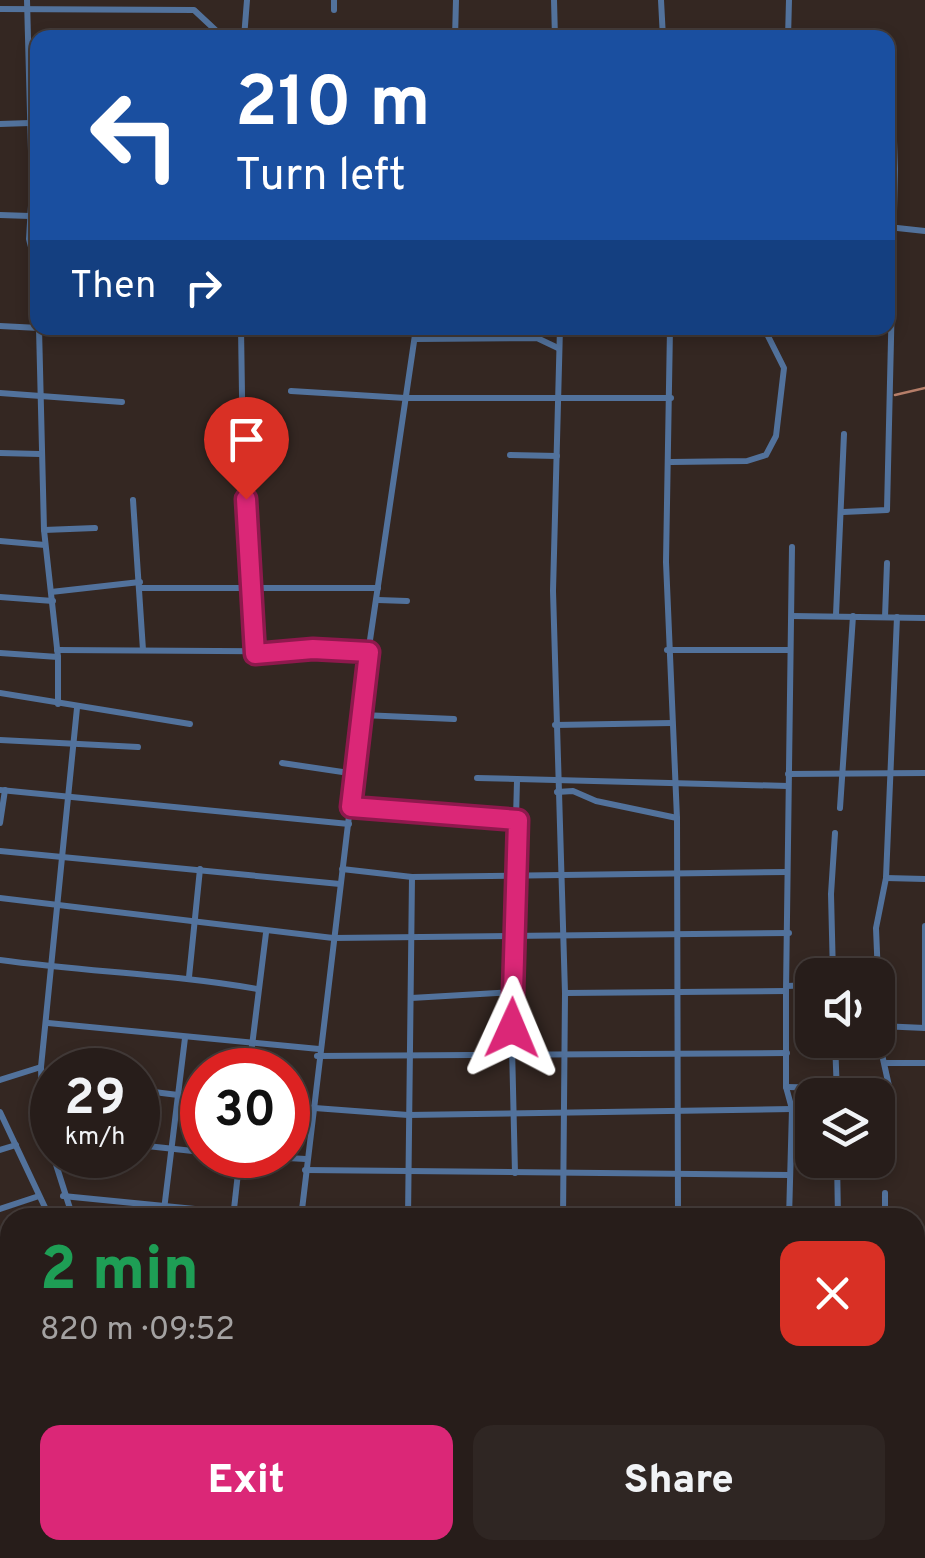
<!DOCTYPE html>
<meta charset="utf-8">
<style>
:root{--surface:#271d1a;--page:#2f2623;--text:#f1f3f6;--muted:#a4a2a2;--line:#433b39;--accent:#db2777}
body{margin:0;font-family:Overpass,sans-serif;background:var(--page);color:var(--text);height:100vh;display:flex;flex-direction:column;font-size:38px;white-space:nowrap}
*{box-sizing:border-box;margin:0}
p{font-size:32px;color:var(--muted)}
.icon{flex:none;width:55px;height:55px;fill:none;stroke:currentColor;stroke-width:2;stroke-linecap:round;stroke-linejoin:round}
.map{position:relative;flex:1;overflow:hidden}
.panel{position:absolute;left:0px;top:1208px;width:925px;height:352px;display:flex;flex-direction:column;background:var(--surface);border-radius:30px 30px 0 0;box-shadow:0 5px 15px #0003,0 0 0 2px var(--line)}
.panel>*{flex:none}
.top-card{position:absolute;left:30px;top:30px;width:865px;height:305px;border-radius:20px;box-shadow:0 5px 15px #0003,0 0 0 2px var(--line);background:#1a4fa0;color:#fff;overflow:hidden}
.buttons{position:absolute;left:795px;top:958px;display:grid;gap:20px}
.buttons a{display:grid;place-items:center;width:100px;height:100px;border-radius:20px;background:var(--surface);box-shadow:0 5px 15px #0003,0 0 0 2px var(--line);font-size:50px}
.speed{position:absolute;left:30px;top:1048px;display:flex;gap:20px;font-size:50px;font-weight:700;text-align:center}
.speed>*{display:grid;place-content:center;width:130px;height:130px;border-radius:50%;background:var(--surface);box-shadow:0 5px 15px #0003,0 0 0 2px var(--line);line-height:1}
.speed small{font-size:25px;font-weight:400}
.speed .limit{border:15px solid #d22;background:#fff;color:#111}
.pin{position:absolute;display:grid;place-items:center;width:85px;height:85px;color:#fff;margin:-102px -42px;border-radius:50% 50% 50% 0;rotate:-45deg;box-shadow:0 0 10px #0007}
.pin .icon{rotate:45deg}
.me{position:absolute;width:110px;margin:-55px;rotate:1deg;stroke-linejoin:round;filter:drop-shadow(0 0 8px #0008)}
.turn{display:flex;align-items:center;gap:35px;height:210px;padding:0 40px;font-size:45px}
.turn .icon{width:130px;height:130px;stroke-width:2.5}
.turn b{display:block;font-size:70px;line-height:85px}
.then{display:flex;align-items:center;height:95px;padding:0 40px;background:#0003;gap:20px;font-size:38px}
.round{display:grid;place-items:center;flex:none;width:105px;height:105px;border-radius:20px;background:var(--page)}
.summary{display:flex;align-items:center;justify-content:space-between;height:170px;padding:0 40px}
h1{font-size:60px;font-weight:800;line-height:75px;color:#1e9e55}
.button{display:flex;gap:20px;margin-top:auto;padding:20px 40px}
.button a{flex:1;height:115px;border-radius:20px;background:var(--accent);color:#fff;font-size:40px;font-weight:800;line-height:115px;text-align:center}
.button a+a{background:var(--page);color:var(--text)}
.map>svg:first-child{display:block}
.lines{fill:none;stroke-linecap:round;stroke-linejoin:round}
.stream{stroke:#b67e69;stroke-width:2.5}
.minor{stroke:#52729c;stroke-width:6}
.highway{stroke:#b5d4fe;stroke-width:9}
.route-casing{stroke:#8e194d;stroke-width:25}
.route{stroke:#db2777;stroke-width:18}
</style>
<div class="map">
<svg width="925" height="1558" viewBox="0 0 925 1558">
<rect width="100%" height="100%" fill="#342722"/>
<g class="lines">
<polyline class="stream" points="895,395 925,388"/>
<g class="minor">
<polyline points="27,0 32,189 29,239 38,275"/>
<polyline points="554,0 555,38"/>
<polyline points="661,0 663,38"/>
<polyline points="0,9 194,10 224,38"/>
<polyline points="334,10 334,0"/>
<polyline points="244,38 247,0"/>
<polyline points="455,38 456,0"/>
<polyline points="788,38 789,0"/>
<polyline points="0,124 30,123"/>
<polyline points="0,215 30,216"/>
<polyline points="888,227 925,231"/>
<polyline points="0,326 39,328"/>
<polyline points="39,328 44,530 58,657 58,704"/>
<polyline points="241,328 243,460 255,654"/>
<polyline points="560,328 553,591 565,993 563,1218"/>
<polyline points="670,328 666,562 677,818 678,1218"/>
<polyline points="415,339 537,338 558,348"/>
<polyline points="291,391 405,398 671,398"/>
<polyline points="0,393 122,402"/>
<polyline points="0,453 40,454"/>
<polyline points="510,455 557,456"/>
<polyline points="671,462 747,461 766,455 776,436 784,368 764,328"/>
<polyline points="133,500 143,650"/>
<polyline points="843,512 887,510 895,169 893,112 888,104"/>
<polyline points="44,530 95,528"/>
<polyline points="0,541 45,545"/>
<polyline points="141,588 378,588"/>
<polyline points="51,592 140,582"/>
<polyline points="0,597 53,601"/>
<polyline points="378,600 407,601"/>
<polyline points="836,615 844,434"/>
<polyline points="792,616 925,618"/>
<polyline points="885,617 887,563"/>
<polyline points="57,650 369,652"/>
<polyline points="667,650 790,650"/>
<polyline points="0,653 58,657"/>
<polyline points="0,693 190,724"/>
<polyline points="362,715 454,719"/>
<polyline points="555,725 672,723"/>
<polyline points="0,740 138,747"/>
<polyline points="282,763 356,774"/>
<polyline points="788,774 925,773"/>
<polyline points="477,778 788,786"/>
<polyline points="0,790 349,824"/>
<polyline points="557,792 573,791 596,801 677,818"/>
<polyline points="351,807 518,821"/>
<polyline points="840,808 853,616"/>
<polyline points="0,823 5,790"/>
<polyline points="0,851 340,884"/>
<polyline points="342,869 412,877 787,872"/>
<polyline points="886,878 925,879"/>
<polyline points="0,898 333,938 789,933"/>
<path d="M0 960C86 972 172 974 257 989"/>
<polyline points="833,975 831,894 835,833"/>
<polyline points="189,977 200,869"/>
<polyline points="787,986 812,985"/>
<polyline points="565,993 786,991"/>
<polyline points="411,998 513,992"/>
<polyline points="48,1023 319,1049"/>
<polyline points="880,1026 925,1028"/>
<polyline points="925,1028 925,926"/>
<polyline points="835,1040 837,1095"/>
<polyline points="317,1056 787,1053"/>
<polyline points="885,1063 925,1063"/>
<polyline points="249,1070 266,933"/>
<polyline points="0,1080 41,1067"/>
<polyline points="40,1085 52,1085"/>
<polyline points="786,1087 836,1088"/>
<polyline points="138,1090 202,1098"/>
<polyline points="288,1106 408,1115 792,1109"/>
<polyline points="878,1109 889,1086 881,1050 876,928 886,878 897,617"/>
<polyline points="0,1112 50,1218"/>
<polyline points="138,1145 202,1152"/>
<polyline points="0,1150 16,1145"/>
<polyline points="52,1155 42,1103 41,1067 77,708"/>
<polyline points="53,1155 73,1218"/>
<polyline points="228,1155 306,1159"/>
<polyline points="837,1160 838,1218"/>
<polyline points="305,1170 790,1175"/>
<polyline points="515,1173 511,1004 517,781"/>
<polyline points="63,1196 285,1218"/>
<polyline points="0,1209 39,1196"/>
<polyline points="163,1218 185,1038"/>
<polyline points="233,1218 240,1155"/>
<polyline points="301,1218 370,640 416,328"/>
<polyline points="408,1218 412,877"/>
<polyline points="789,1218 792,1109 786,1087 786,991 792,547"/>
<polyline points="885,1218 885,1193"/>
<polyline points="0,1267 10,1266"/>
<polyline points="0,1320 10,1319"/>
<polyline points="0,1503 10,1502"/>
<polyline points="915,1514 925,1515"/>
<polyline points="0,1546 10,1546"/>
<polyline points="20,1550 20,1558"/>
<polyline points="127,1550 128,1558"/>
<polyline points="171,1550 173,1558"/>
<polyline points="189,1550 192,1558"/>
<polyline points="238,1550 243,1558"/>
<polyline points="304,1550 304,1558"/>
<polyline points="512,1550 514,1558"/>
<polyline points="567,1550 567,1558"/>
<polyline points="348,1558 349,1550"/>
<polyline points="623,1558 624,1550"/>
<polyline points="793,1558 794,1550"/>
</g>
<g class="highway">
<polyline points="0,1393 10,1394"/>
<polyline points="915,1399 925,1398"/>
</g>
</g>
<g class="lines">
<g class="route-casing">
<polyline id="route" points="246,499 255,654 313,649 369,652 351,807 518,820 512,1028"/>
</g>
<use href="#route" class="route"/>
</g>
</svg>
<div class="buttons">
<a><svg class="icon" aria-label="sound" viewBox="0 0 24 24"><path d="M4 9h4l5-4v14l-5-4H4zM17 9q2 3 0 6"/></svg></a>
<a><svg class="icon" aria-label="layers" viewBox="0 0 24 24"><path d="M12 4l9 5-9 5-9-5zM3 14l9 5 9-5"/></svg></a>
</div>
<div class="speed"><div>29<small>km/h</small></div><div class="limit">30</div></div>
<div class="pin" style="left:246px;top:499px;background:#d93025"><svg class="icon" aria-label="arrive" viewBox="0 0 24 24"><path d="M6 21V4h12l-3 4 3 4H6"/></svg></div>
<svg class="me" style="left:512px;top:1028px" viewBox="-20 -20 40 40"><path d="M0-17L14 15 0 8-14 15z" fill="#db2777" stroke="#fff" stroke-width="4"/></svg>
<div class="top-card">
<div class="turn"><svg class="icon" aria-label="left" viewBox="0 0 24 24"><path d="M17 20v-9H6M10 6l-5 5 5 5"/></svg><div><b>210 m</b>Turn left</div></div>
<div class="then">Then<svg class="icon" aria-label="right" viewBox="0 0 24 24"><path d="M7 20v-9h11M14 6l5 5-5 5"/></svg></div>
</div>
<section class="panel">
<div class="summary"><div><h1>2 min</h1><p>820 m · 09:52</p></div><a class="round" style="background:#d93025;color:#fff"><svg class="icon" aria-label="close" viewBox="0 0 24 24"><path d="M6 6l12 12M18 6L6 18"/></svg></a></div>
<div class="button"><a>Exit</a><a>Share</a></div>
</section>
</div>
